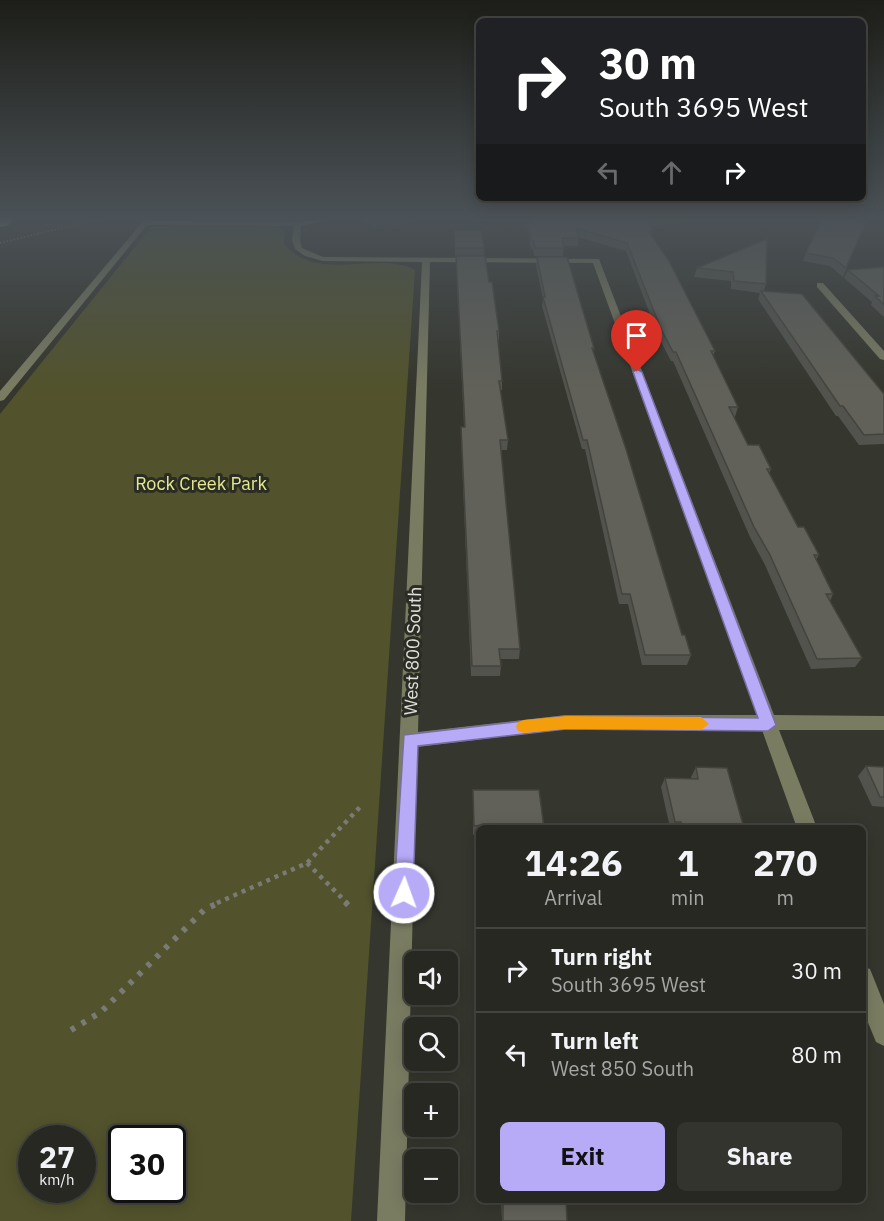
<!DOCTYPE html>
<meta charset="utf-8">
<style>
:root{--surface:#282822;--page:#34342f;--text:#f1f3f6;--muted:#a5a6a5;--line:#444440;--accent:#b7abf8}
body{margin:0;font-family:"IBM Plex Sans",sans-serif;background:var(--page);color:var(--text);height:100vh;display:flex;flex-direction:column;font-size:22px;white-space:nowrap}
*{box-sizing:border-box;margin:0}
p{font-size:20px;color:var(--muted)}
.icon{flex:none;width:33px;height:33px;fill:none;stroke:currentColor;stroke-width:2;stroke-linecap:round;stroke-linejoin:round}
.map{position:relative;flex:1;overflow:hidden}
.sheet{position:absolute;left:476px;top:825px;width:390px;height:378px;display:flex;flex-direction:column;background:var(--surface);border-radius:9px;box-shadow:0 3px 15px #0003,0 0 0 2px var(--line)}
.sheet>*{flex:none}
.hud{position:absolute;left:476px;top:18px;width:390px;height:183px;border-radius:9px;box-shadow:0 3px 15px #0003,0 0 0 2px var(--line);background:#202124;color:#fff;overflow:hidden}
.tools{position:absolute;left:404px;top:951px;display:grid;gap:12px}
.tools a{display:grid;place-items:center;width:54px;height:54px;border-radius:9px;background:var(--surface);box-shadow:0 3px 15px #0003,0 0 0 2px var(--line);font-size:30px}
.speed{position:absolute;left:18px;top:1125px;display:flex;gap:12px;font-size:30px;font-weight:700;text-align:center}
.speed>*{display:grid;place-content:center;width:78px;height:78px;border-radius:50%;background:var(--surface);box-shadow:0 3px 15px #0003,0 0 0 2px var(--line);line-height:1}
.speed small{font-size:15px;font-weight:400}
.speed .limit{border:3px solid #111;border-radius:9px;background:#fff;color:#111}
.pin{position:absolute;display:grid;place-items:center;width:51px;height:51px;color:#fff;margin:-62px -26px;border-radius:50% 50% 50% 0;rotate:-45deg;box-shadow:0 0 6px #0007}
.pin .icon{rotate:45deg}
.me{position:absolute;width:66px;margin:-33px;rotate:2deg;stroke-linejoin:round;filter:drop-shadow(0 0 4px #0008)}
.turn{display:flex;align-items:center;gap:21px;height:126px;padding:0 24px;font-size:27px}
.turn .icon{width:78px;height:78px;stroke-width:2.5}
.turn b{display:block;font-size:42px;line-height:51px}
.lanes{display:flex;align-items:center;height:57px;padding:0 24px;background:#0003;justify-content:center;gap:30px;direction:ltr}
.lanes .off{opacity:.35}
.eta{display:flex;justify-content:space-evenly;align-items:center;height:102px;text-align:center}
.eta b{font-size:36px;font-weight:800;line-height:42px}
.action{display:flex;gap:12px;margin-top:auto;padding:12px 24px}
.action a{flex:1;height:69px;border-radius:9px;background:var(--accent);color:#111;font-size:24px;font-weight:800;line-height:69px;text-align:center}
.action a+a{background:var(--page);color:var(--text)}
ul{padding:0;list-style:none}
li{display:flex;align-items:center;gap:18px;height:84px;padding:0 24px;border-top:2px solid var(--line)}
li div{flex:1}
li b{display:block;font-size:22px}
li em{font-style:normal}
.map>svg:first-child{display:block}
.green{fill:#52532c;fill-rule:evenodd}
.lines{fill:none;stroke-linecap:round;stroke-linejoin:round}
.path-far2{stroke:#7b7b75;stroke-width:2;stroke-dasharray:1.5 2;stroke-linecap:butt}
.path-far1{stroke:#7b7b75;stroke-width:4.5;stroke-dasharray:4 5;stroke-linecap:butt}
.path{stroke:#7b7b75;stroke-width:6;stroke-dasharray:4.5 8;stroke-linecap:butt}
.minor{fill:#7a7c62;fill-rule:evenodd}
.major{stroke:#bec18b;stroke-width:15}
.wall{fill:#53534d}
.shaded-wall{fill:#44443e}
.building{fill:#616159;stroke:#44443e;stroke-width:1.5}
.route{fill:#b7abf8;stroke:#776fa1;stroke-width:1.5}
.slow{fill:#f59e0b}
.labels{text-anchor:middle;stroke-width:6;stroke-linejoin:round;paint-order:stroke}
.park-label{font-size:18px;fill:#e5ea8e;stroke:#2b2c24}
.street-label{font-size:18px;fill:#e0e0db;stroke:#2b2c24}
</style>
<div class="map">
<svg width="884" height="1221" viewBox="0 0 884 1221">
<rect width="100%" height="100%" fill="#35362e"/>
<path class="green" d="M151 227H277L285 231 284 244C317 284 377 250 415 270L351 1221H0V414ZM32 1138H82V1190H32ZM172 1138V1190H122V1138Z"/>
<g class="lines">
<polyline class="path-far2" points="0,243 99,219"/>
<g class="path-far1">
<polyline points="307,863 347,903"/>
<polyline points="217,903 307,863 361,806"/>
</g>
<g class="path">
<polyline points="345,902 352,909"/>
<polyline points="71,1030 101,1012 205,909 221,902"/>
</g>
<g class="minor">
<path d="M145 219H151L150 221 298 222 333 219 301 226 300 240 302 248 323 257 599 259 774 715 884 716V730H779L817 828H797L762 730 566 729 417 747 405 1221H377L422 262 323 261 305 256 295 249 292 240 294 226 147 225 4 400 0 401V391ZM430 262 593 263 757 715H566L418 732Z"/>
<polygon points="817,283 823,283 884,351 884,360 880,359 817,287"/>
<polygon points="862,966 870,969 884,1004 884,1046 876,1042 862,1008"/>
</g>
<polyline class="major" points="0,219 4,219"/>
</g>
<g class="wall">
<polygon points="355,219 419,219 398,226 397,220 375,227"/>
<polygon points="526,219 774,219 684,220 679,223 651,225 651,235 715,351 713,356 738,407 735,417 734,417 748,445 771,469 769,474 798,527 819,555 816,560 833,594 830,601 862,658 855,667 811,669 765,565 750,537 673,361 671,361 659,338 626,251 578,237 578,246 564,246 563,256 534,256 533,249 531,249"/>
<polygon points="867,219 843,277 830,266 803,261 806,253"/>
<polygon points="454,230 484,248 484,256 455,256"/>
<polygon points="767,239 766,284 764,291 884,394 884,444 859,445 838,416 836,416 758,299 760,293 731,289 731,281 694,277 697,268"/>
<polygon points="456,256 489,282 499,331 499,340 498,340 502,381 502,390 500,390 508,440 507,450 501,450 520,649 519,659 500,659 501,666 500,676 471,676 461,437 461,427 464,427"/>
<polygon points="537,257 594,348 593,353 682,635 691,655 687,665 642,665 628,604 619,604 585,449 582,449 542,306 543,299 536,265"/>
<polygon points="884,267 884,317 871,305 872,302 844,278 848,270"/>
<polygon points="866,766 884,767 884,807 872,806 858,776"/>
<polygon points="696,767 744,828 670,828 661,787 665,778 691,779 691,777"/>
<polygon points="473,790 544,828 478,828 478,834 473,835"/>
<polygon points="501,1200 566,1200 567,1221 502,1221"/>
</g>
<g class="shaded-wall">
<polygon points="375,219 419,219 398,226 397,220 375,227"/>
<polygon points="680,219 685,219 684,220 679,223"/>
</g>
<g class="building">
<polygon points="528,219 652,219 652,223 648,221 652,230 649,232 669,261 715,351 711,351 738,407 729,407 748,445 759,445 771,469 767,469 798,527 804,527 819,555 814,555 833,594 826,594 862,658 817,659 770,555 754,527 676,352 673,352 661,329 627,243 576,228 579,238 562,238 564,248 535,248 534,241 531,241"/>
<polygon points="822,219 867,219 846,268 833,258 806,253"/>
<polygon points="454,230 481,230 484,248 455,248"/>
<polygon points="767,239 766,284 734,281 733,272 697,268"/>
<polygon points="456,256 485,256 489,282 492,282 499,331 497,331 502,381 499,381 508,440 500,440 520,649 499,649 501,666 472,666 461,427 465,427"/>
<polygon points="537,257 567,257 594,348 592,348 626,449 682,635 685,635 691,655 645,655 630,594 622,594 587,440 583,440 543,297 545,297"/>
<polygon points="884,267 884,305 875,296 879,296 848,270"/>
<polygon points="761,291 802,294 884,394 884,434 864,435 843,406 840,406"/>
<polygon points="866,766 884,767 884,797 880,797"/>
<polygon points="696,767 727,768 744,828 682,828 681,822 675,822 665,778 698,779"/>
<polygon points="473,790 539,790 544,828 486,828 485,825 474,826"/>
<polygon points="503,1200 566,1200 567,1221 503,1221"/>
</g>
<linearGradient id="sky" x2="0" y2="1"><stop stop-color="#1d1e19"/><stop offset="0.56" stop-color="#4b5257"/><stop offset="1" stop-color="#4b5257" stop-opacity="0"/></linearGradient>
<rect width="884" height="389" fill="url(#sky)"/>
<polygon class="route" points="637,369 642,372 776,725 768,731 566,729 418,746 413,893 410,899 404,902 397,899 394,893 404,735 566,716 758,718 633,372"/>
<polygon class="slow" points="566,716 701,717 709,724 701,730 566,729 524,733 518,731 516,727 518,722 524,720"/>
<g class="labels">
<g class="park-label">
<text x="201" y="490">Rock Creek Park</text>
</g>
<g class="street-label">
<text transform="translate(413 651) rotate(-88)" y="6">West 800 South</text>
</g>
</g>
</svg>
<div class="tools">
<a><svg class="icon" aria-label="sound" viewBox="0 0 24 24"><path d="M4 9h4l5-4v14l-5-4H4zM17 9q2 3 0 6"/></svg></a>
<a><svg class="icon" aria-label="search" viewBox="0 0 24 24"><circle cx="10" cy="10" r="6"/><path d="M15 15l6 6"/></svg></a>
<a>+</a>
<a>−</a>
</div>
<div class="speed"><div>27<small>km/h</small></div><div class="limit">30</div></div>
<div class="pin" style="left:637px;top:372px;background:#d93025"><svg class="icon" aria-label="arrive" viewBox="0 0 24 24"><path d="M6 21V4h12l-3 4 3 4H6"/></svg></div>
<svg class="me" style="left:404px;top:893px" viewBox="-20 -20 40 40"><circle r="17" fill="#b7abf8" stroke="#fff" stroke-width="3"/><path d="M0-11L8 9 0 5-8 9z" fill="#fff"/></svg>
<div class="hud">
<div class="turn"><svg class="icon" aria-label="right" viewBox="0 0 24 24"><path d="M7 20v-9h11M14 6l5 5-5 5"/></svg><div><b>30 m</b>South 3695 West</div></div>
<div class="lanes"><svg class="icon off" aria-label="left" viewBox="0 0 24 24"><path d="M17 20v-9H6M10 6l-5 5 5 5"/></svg><svg class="icon off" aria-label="ahead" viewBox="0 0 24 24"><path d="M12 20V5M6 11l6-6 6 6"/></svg><svg class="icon" aria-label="right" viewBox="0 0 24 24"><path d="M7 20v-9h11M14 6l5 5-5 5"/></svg></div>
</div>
<section class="sheet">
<div class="eta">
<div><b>14:26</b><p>Arrival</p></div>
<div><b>1</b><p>min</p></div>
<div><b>270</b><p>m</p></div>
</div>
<ul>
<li><svg class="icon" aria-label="right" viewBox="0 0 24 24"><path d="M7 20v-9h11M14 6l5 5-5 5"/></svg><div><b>Turn right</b><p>South 3695 West</p></div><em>30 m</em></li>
<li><svg class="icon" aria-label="left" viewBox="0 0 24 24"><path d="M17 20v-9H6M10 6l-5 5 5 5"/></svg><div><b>Turn left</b><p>West 850 South</p></div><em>80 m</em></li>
</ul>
<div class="action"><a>Exit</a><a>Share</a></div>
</section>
</div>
